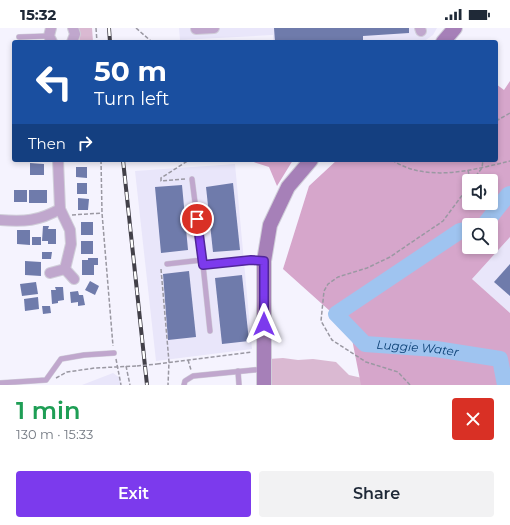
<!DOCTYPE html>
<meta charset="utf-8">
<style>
:root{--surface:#fff;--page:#f2f2f3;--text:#1f2937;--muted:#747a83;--accent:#7c3aed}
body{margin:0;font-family:Montserrat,sans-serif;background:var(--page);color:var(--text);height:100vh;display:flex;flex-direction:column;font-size:15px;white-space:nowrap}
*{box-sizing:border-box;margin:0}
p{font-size:13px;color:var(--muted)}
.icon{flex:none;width:22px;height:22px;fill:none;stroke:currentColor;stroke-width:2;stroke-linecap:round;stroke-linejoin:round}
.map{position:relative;height:357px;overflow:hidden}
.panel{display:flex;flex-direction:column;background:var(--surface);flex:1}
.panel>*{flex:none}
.guide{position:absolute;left:12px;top:12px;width:486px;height:122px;border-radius:4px;box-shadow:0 2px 6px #0003;background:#1a4fa0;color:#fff;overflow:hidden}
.fabs{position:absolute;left:462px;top:146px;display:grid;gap:8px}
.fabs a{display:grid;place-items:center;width:36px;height:36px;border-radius:4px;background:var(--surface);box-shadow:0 2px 6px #0003;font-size:20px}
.pin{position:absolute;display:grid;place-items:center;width:34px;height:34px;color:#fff;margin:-17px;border:2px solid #fff;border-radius:50%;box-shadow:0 1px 4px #0007}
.me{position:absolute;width:44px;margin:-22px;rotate:0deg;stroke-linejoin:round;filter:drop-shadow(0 0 3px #0008)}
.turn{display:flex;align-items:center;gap:14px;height:84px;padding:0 16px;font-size:18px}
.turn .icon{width:52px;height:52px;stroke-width:2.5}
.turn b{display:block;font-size:28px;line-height:34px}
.then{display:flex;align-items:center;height:38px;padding:0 16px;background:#0003;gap:8px;font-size:15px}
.round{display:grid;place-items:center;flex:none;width:42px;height:42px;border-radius:4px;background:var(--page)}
.head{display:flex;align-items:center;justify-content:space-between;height:68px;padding:0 16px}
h1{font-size:24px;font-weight:600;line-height:30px;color:#1e9e55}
.button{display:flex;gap:8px;margin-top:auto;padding:8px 16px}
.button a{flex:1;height:46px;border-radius:4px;background:var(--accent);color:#fff;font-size:16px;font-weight:600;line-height:46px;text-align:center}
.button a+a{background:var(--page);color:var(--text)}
.status{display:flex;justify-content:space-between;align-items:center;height:28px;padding:0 20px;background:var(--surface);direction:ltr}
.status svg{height:11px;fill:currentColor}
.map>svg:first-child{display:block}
.built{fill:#e9e6fa}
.green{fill:#dab9d2}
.forest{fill:#d6a6cb;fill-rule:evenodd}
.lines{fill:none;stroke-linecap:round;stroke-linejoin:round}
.river{stroke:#9fc4f0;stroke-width:16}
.building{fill:#6f7bab}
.service-casing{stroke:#d0ced9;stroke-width:6}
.minor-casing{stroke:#d0ced9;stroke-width:12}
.secondary-casing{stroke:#d0ced9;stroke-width:16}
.path{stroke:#9a98a2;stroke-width:1.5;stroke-dasharray:4 2;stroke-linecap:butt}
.service{stroke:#c0a7cd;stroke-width:5}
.minor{stroke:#c0a7cd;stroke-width:10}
.secondary{stroke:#a680b8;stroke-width:14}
.rail-casing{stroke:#424049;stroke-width:4}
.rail{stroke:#fff;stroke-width:2.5;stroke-dasharray:8;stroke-linecap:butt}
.path-bridge{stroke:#9a98a2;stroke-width:1.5;stroke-dasharray:4 2;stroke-linecap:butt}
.route-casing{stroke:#51269a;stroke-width:10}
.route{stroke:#7c3aed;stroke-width:7}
.labels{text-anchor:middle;stroke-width:3;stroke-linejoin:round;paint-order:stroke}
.water-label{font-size:12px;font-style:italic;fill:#0a3f74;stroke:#fff}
</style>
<div class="status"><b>15:32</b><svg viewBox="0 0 49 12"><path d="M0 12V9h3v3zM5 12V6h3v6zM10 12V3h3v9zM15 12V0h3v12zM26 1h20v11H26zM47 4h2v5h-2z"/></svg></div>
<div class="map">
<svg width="510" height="357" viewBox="0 0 510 357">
<rect width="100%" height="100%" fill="#f5f3fe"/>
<g class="built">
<polygon points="179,0 437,0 433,7 423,14 273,14 273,7 180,12"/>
<polygon points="235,136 252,321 156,333 135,143"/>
<polygon points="510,209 510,285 472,251"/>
<polygon points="113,345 120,350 121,357 82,357"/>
</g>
<g class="green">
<polygon points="78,0 92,0 93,14 79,14 80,7"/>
<polygon points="283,330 298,332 313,331 336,334 349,347 375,353 376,357 272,357 269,331"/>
</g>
<g class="forest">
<path d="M510 53V209L472 251 510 285V357H361L350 301 283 241 309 158 337 132H496V56L504 62ZM469 153H491V175H469ZM469 197H491V219H469Z"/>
<polygon points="247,132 293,132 277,158 269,139"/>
</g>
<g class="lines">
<g class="river">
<polyline points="484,197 508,167 510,166"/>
<path id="s1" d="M469 201 460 203 336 286 365 316 436 321 500 331 505 357"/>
</g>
</g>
<g class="building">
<polygon points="274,0 409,0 409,5 363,8 363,14 275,14"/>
<polygon points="30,135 44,136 44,147 30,147"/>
<polygon points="76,139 87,139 87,150 76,149"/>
<rect x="77" y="155" width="10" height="11"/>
<polygon points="233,155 240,222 213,224 206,159"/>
<polygon points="182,157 188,222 161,225 155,159"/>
<rect x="14" y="162" width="13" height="12"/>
<rect x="29" y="162" width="18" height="13"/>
<polygon points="78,170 89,171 88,182 78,182"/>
<rect x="81" y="194" width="12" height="13"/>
<polygon points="43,198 49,198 48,201 56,201 56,216 48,216 48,213 42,213"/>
<polygon points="17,202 30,202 30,217 17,216"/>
<rect x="32" y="209" width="9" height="8"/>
<rect x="81" y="213" width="12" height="13"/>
<polygon points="42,224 52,224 51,231 42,231"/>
<polygon points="88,230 98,230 98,237 94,237 94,247 82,247 82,232 88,232"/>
<polygon points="25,233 41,234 41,248 25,247"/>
<polygon points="510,236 510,268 494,254"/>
<polygon points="189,243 196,309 168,312 163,246"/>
<polygon points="242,247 249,313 222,316 215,250"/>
<polygon points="90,253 99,258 95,267 85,262"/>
<polygon points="36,254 38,266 22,268 20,256"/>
<polygon points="55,259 63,259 64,272 58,273 58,275 52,276 51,262 56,262"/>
<polygon points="78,263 79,267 83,267 85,277 78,278 78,274 71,275 70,264"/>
<polygon points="38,269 39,281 25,283 24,271"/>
<polygon points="42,278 50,278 51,285 43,286"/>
</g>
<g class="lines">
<g class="service-casing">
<g id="service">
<polyline points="19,9 49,8"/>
<polyline points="192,151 203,237 210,303"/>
<polyline points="167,236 202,232"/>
<polyline points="203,237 251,232 263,233"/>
<polyline points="238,343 239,357"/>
<polyline points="0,355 46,352 61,331 84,327 114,325"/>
<polyline points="184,357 185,353 193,348 264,341"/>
</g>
</g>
<g class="minor-casing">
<g id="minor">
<polyline points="51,0 49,8 52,14"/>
<polyline points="196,0 196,1 214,0"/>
<polyline points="420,0 421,3"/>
<polyline points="72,14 75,6 73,0"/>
<polyline points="58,132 60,181 70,202 71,216 65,241 74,251"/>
<path d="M0 192C24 194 39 193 60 181"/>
<polyline points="50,245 65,241"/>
</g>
</g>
<g class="secondary-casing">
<g id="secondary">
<polyline points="443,14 455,0"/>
<polyline points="264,357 264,233 270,197 288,159 311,132"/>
</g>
</g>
<g class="path">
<polyline points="96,0 97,14"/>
<polyline points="136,0 152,14"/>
<polyline points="496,93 510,85"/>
<polyline points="101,132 102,185 113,318"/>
<path d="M392 132C427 155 473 142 510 133"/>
<polyline points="468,142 469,147 473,150"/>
<polyline points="185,151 161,153 161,150 189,132"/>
<polyline points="472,153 482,140 483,132"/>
<polyline points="72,187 102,185"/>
<polyline points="161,241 169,334 168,357"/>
<polyline points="116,331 121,357"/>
<polyline points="188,332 191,342"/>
<polyline points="157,336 252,324"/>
<polyline points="126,338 130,357"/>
<polyline points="56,350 67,344 95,340 137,338"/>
<polyline points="410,357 398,344 366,334 332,312 321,293 324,263 328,256 338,249 367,240 390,229 443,193 469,158"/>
</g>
<use href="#service" class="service"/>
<use href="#minor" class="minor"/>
<use href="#secondary" class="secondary"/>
<g class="rail-casing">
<g id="rail">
<polyline points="109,0 110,14"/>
<polyline points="123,132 147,357"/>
</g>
</g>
<use href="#rail" class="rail"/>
<polyline class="path-bridge" points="137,338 157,336"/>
</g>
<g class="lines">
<g class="route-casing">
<polyline id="route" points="197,191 203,237 251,232 264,233 264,296"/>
</g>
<use href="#route" class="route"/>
</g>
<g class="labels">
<g class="water-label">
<text dy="4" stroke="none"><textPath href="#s1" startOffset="253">Luggie Water</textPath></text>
</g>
</g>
</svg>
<div class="fabs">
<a><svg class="icon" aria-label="sound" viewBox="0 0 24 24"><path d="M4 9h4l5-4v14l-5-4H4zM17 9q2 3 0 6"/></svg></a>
<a><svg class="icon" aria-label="search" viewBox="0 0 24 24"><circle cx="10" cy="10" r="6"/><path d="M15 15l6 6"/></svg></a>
</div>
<div class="pin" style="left:197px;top:191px;background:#d93025"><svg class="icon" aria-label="arrive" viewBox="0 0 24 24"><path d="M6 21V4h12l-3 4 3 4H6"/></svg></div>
<svg class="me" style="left:264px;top:296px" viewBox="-20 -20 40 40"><path d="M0-17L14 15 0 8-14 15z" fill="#7c3aed" stroke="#fff" stroke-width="4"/></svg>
<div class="guide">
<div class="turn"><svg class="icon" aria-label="left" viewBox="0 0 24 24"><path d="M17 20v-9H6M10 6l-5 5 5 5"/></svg><div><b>50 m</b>Turn left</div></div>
<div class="then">Then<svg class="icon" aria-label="right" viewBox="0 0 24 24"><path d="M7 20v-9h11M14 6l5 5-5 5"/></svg></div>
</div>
</div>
<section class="panel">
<div class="head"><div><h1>1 min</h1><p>130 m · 15:33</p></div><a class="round" style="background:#d93025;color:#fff"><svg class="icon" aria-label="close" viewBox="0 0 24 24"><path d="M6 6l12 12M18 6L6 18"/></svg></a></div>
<div class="button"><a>Exit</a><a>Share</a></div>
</section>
